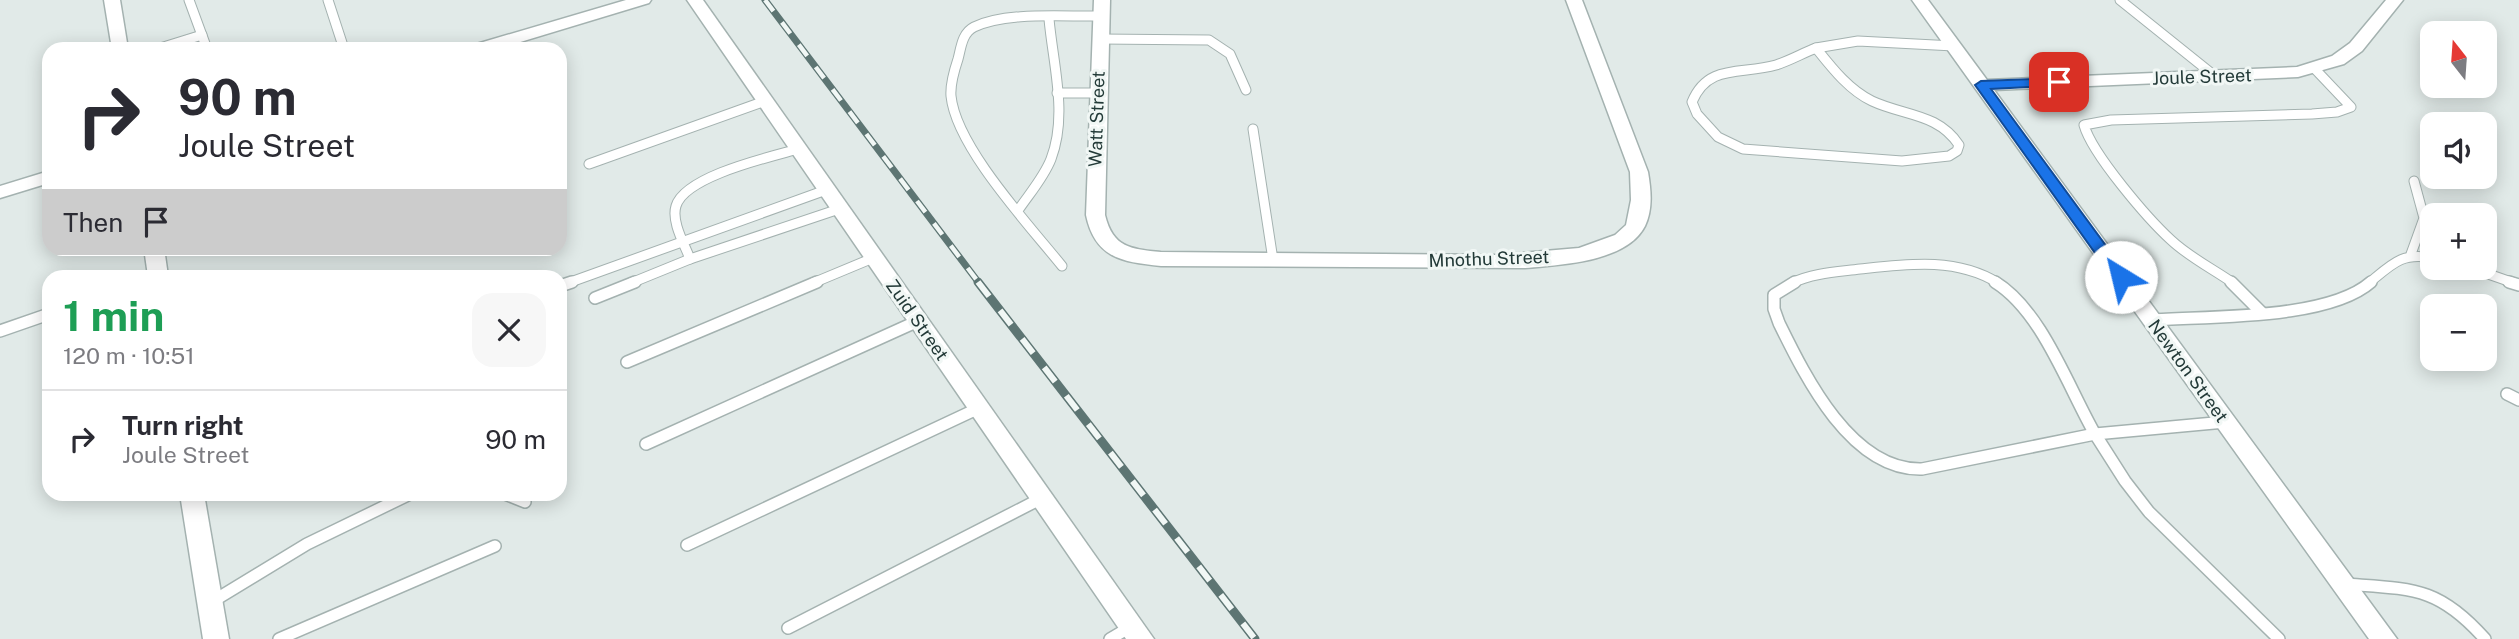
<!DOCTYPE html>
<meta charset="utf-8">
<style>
:root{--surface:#fff;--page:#f7f7f7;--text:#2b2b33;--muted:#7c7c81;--line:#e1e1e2}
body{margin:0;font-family:"Public Sans",sans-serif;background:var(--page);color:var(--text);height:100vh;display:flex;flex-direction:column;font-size:26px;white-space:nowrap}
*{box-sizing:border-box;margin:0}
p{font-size:23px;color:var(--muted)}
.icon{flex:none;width:38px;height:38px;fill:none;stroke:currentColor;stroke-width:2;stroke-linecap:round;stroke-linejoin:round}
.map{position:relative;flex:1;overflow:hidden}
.drawer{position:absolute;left:42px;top:270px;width:525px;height:231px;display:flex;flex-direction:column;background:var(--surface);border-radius:21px;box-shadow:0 4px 18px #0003}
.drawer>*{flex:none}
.guide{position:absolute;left:42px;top:42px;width:525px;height:214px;border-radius:21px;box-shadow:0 4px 18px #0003;background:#fff;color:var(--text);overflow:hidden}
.needle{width:46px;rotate:343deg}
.buttons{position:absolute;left:2420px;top:21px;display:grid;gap:14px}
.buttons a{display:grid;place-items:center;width:77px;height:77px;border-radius:14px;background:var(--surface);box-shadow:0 4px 18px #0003;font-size:35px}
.pin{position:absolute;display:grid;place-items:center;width:60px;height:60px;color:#fff;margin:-30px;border-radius:14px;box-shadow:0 4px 10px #0006}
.me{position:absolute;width:77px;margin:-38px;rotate:324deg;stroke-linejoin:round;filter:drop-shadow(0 0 5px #0008)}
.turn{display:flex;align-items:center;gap:24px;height:147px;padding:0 21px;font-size:32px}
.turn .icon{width:91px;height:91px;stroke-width:2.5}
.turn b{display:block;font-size:49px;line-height:60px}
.then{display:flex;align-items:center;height:66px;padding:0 21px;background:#0003;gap:14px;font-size:26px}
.round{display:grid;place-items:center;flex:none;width:74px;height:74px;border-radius:21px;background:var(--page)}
.overview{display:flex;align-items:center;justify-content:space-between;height:119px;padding:0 21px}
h1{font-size:42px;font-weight:700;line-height:52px;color:#1e9e55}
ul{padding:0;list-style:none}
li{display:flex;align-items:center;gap:21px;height:98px;padding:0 21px;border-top:2px solid var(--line)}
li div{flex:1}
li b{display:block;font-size:26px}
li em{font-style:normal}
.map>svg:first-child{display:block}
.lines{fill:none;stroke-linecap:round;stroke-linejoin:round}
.service-far1-casing{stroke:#a4b2b0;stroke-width:11}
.service-casing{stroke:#a4b2b0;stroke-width:14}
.minor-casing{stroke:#a4b2b0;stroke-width:3}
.tertiary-casing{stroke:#a4b2b0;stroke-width:3}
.service-far1{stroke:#fff;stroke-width:9}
.service{stroke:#fff;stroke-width:11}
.minor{fill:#fff;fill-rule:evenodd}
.tertiary{fill:#fff;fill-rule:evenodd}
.rail-far1-casing{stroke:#5d7573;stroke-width:7}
.rail-casing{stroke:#5d7573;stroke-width:9}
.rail-far1{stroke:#f1f7f5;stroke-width:4.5;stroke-dasharray:14;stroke-linecap:butt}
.rail{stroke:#f1f7f5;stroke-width:6;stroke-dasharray:18;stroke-linecap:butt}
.route{fill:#1a73e8;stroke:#114b97;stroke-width:2}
.labels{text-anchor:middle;stroke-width:6;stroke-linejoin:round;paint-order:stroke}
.street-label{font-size:18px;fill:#233a38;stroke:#f1f7f5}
</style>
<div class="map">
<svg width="2519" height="639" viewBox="0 0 2519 639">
<rect width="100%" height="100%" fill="#e1eae8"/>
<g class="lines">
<g class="service-far1-casing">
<g id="service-far1">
<polyline points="189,0 207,49"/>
<polyline points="328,0 344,49"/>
<polyline points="2120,0 2216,77"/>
<polyline points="1100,39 1209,40 1230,54 1246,90"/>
<path d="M1816 48C1832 68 1849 90 1872 101 1904 116 1938 113 1959 145L1957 151 1949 156 1902 161 1743 149 1718 137 1697 114 1692 102C1708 63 1742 75 1776 65 1789 61 1803 53 1816 48Z"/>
<polyline points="1816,48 1858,41 1954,46"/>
<polyline points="157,49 202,35"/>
<polyline points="1057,93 1098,93"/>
<polyline points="1253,129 1273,260"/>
<polyline points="589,164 765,101"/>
<path d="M1019 209C1030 193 1044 177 1051 159 1068 115 1053 64 1049 19"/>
<polyline points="2411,254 2424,218 2414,181"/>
<polyline points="690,259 839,209"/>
<path d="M1062 266C1030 226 956 147 951 96 950 84 954 71 958 59 961 48 962 33 974 27 1007 11 1066 17 1102 16"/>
<polyline points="2471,268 2514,283"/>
<polyline points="568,283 826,190"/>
<path d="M631 283 690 259C685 245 671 222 676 206 685 176 770 157 798 149"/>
<polyline points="813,283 873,258"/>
<path d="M1792 283C1813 273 1837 272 1860 269 1907 264 1956 257 1998 283"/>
<path d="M2233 283C2213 269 2189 257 2171 240 2148 219 2092 154 2084 125L2111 120 2312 114 2337 112 2351 107 2314 68"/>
<path d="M2369 283C2392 264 2402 252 2432 258"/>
</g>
</g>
<g class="service-casing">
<g id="service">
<path d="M1795 282 1774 295V309L1779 323C1805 376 1851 471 1922 469L2095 434"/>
<path d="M1995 282C2042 311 2068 387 2095 434"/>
<polyline points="2231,282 2262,313"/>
<polyline points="2509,282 2519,285"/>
<polyline points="560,286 572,282"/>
<polyline points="595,298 635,282"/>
<path d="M2152 320C2209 316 2328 320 2371 282"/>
<polyline points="0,331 49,314"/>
<polyline points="627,362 817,282"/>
<polyline points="2507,394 2519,400"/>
<polyline points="2095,434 2125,481 2149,512 2279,639"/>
<polyline points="2095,434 2225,422"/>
<polyline points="646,444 918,321"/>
<polyline points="505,494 525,502"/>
<polyline points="687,545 979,408"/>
<path d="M2345 584C2412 589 2438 586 2485 639"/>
<polyline points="210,603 307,544 410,494"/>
<polyline points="788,628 1042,498"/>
<polyline points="279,639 495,546"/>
<polyline points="1110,639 1132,626"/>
</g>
</g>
<g class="minor-casing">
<g id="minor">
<polygon points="104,0 120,0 128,49 112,49"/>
<polygon points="626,0 651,0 649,3 497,49 471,49 473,45"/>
<path d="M1094 0H1110L1105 215C1113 248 1131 249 1161 252L1497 255 1579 248 1615 235 1626 225 1631 200 1630 172 1566 0H1582L1648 172C1651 190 1653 209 1645 226 1627 262 1560 265 1525 268L1161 266C1122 262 1095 258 1086 215Z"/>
<polygon points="1912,0 1928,0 1987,80 2297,67 2332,56 2350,43 2386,0 2403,0 2362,51 2344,64 2298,77 1994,90 2397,639 2369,639"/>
<polygon points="49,171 49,183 0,198 0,186"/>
<polygon points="144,248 164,248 168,276 148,276"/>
<polygon points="180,494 204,494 229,639 203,639"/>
</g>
</g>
<g class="tertiary-casing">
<polygon id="tertiary" points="687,0 703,0 1154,639 1126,639"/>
</g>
<use href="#service-far1" class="service-far1"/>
<use href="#service" class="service"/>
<use href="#minor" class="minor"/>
<use href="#tertiary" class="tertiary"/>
<g class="rail-far1-casing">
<polyline id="rail-far1" points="765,0 979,283"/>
</g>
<g class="rail-casing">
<polyline id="rail" points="978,282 1255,639"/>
</g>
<use href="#rail-far1" class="rail-far1"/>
<use href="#rail" class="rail"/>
</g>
<polygon class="route" points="2059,78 2066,82 2064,85 1991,89 2126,273 2129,277 2126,281 2115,281 1975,85 1981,81"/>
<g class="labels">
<g class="street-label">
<text transform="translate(2202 77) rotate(-2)" y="6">Joule Street</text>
<text transform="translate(1097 119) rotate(-88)" y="6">Watt Street</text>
<text transform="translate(1489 259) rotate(-2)" y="6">Mnothu Street</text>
<text transform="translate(917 320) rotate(55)" y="6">Zuid Street</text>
<text transform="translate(2188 371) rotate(54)" y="6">Newton Street</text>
</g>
</g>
</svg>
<div class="buttons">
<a><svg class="needle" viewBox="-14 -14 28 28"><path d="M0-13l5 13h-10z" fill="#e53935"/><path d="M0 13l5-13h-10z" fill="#7c7c81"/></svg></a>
<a><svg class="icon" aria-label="sound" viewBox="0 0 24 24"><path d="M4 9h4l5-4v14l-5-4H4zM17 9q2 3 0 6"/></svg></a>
<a>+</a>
<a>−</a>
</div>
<div class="pin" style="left:2059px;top:82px;background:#d93025"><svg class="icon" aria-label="arrive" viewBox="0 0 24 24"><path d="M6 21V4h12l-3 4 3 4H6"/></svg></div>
<svg class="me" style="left:2121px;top:277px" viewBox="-20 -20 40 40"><circle r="19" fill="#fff"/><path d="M0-13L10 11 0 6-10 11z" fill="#1a73e8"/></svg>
<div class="guide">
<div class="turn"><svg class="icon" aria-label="right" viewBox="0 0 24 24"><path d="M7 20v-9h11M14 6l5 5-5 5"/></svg><div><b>90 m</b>Joule Street</div></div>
<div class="then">Then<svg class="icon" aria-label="arrive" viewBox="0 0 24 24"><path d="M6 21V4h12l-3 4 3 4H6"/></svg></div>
</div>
<section class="drawer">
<div class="overview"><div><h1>1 min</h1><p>120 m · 10:51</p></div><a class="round"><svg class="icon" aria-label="close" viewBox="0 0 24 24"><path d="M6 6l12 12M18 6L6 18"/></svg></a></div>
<ul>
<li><svg class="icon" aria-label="right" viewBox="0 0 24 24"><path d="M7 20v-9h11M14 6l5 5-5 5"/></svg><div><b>Turn right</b><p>Joule Street</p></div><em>90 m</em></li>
</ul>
</section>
</div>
